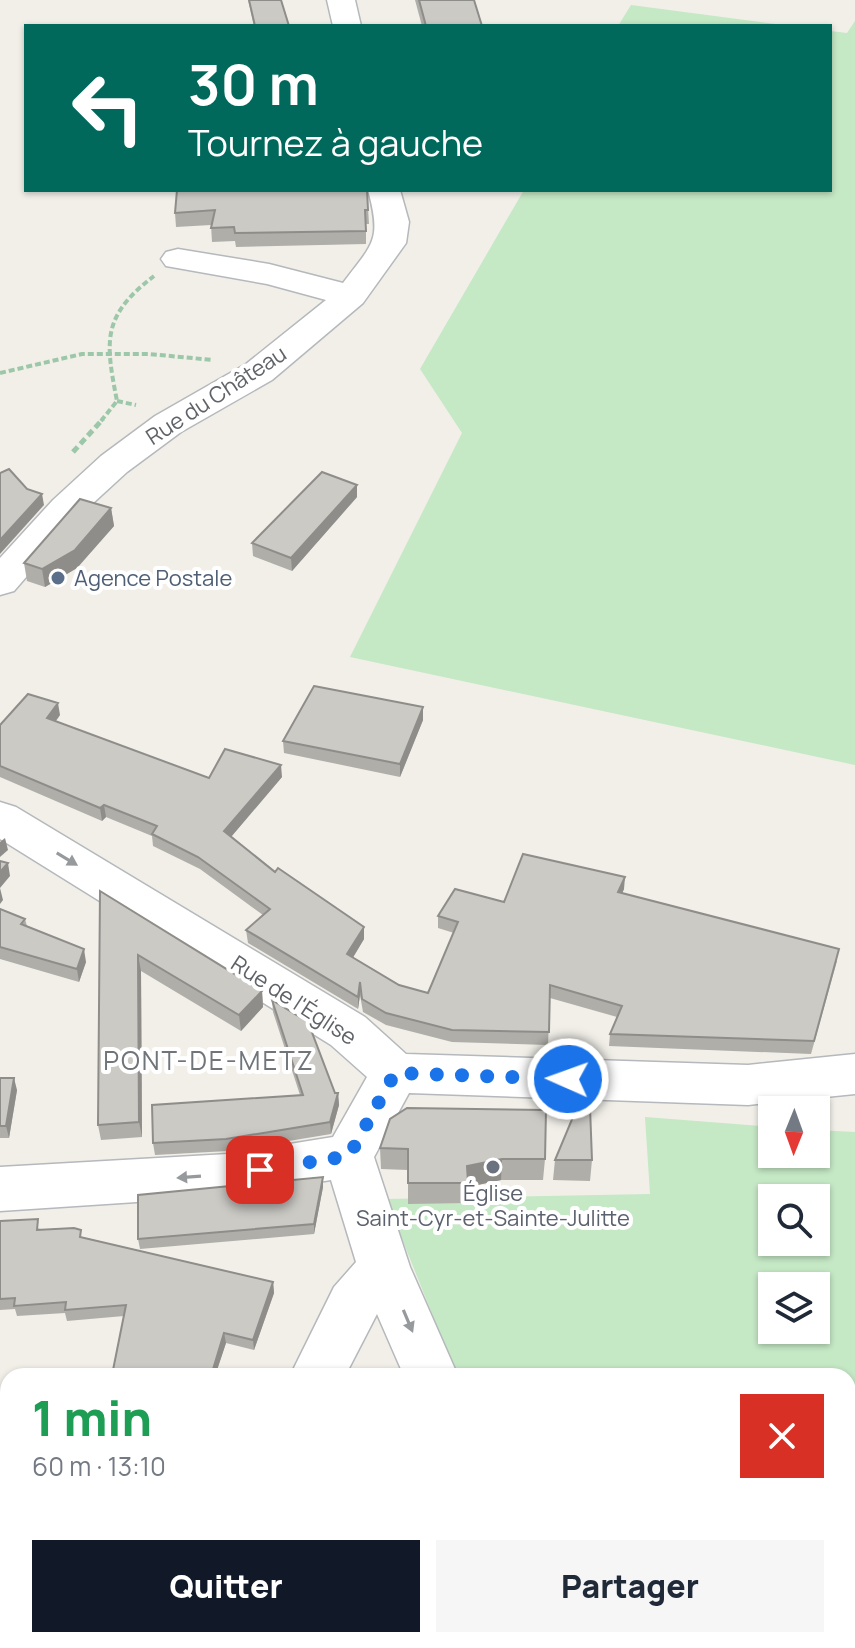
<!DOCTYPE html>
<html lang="fr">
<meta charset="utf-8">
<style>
:root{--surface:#fff;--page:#f6f6f7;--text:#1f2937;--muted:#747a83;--accent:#111827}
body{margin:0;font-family:Manrope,sans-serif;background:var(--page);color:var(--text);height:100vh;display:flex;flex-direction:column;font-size:30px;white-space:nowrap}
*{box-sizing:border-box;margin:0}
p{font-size:26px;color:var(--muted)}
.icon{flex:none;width:44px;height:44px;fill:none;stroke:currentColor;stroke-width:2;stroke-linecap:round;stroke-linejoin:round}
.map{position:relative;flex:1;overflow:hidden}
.sheet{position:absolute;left:0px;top:1368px;width:856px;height:280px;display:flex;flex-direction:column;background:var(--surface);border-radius:24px 24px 0 0;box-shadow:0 2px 6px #0004}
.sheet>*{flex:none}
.guide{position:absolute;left:24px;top:24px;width:808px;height:168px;border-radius:0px;box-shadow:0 2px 6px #0004;background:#00695c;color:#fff;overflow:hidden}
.needle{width:52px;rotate:181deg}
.tools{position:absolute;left:758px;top:1096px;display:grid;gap:16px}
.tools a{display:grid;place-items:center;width:72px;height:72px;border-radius:0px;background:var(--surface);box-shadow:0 2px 6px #0004;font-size:40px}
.pin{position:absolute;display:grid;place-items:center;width:68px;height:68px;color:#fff;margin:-34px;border-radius:16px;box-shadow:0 4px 12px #0006}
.me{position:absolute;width:88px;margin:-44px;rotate:272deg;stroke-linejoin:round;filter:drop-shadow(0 0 6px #0008)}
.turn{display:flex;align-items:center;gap:28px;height:168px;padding:0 32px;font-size:36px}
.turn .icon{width:104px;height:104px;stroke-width:2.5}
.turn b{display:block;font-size:56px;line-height:68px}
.round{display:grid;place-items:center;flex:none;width:84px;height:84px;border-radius:0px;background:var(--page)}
.summary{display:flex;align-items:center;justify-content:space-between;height:136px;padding:0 32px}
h1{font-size:48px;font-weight:800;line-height:60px;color:#1e9e55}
.button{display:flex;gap:16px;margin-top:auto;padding:16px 32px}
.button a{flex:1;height:92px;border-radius:0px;background:var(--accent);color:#fff;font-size:32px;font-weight:800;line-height:92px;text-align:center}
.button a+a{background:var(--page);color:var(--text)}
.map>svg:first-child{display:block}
.green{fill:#c5e8c5;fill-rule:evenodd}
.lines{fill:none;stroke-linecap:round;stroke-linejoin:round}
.minor-casing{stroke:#b5b8bc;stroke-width:3}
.path-far1{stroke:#9cc7a9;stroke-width:4;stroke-dasharray:6 3;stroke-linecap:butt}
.path{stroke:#9cc7a9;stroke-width:5;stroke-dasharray:7 4;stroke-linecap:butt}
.minor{fill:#fff;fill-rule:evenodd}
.wall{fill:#afaea9}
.shaded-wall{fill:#8f8d8a}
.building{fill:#cccac5;stroke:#8f8d8a;stroke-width:2}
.oneway{fill:#979a9d}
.route{stroke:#1a73e8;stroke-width:14;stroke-dasharray:0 25.2}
.service-dot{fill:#5c6f8a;stroke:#fff;stroke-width:3}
.worship-dot{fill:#6b7280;stroke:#fff;stroke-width:3}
.labels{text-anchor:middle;stroke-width:8;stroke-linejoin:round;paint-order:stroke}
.street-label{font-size:22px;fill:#5f6368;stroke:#fff}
.service-label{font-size:22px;fill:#4e5e75;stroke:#fff;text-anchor:start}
.worship-label{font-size:22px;fill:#5b616d;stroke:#fff}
.quarter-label{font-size:26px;letter-spacing:2px;fill:#70757a;stroke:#fff}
</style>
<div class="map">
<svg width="855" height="1648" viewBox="0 0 855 1648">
<rect width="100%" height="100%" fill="#f1efe8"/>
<g class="green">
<polygon points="631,5 791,26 618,26"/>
<polygon points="855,21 855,765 350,657 462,433 420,369 524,190 830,190 830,31 847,33"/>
<path d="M645 1117 772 1127V1154H816V1130L855 1132V1648H570L566 1640H848V1376H457L386 1199 650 1194ZM772 1198H816V1242H772ZM772 1286H816V1330H772Z"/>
</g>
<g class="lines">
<g class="minor-casing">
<g id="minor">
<polygon points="327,0 355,0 361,26 333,26"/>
<path d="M368 190H400L409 222 406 243 363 303 272 380 181 432 127 472 79 516 14 591 0 595V558L53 500 101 456 155 416 246 364 326 300 267 284 166 266 161 259 166 252 178 249 269 264 343 283C373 243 382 241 368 190Z"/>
<polygon points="0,802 16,807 365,1017 406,1054 748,1065 855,1054 855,1094 748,1105 409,1093 374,1157 410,1267 458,1376 404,1376 377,1314 345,1376 290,1376 334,1287 356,1262 331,1180 228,1196 0,1211 0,1167 228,1154 333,1137 367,1077 331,1045 0,839"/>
<polygon points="72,1640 137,1640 133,1648 68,1648"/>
<polygon points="511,1640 571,1640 574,1648 514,1648"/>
</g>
</g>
<g class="path-far1">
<polyline points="0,373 82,354 149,354 213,360"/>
<polyline points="117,401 136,405"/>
<path d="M101 421 117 401C105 340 102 316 154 276"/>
</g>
<polyline class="path" points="73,452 103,419"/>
<use href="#minor" class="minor"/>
</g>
<g class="wall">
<polygon points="248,0 281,0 289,26 254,26"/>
<polygon points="415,0 474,0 482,26 422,26"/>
<polygon points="367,190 369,224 366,224 366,244 236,247 235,241 212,242 211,225 176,227 175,213"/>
<polygon points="357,497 292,571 253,556 252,543"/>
<polygon points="111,508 114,526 77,568 45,587 27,581 24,563"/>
<polygon points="60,715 56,721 209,778 282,777 231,837 364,939 353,957 399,985 428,993 454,933 438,928 438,916 504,902 624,889 622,893 837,961 811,1054 609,1046 610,1034 617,1017 550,998 548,1045 452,1042 386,1025 363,1012 360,995 358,1009 248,943 246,930 263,915 200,869 153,846 152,836 106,817 102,821 0,777 0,725"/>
<polygon points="423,720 400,777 284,753 283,741"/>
<polygon points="100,891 262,991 263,1007 241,1031 141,971 142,1137 101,1140 98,1125"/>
<polygon points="0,909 25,919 27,926 86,962 79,982 0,959"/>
<polygon points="272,1000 335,1093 338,1093 339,1105 331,1134 228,1151 155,1155 153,1143 300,1095 273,1012"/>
<polygon points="0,1078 17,1090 9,1138 0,1138"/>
<polygon points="390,1119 545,1159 543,1180 501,1180 468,1187 467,1203 408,1204 408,1170 381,1169 380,1148"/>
<polygon points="555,1160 592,1160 590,1181 553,1180"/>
<polygon points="323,1187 314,1234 140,1249 138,1239"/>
<polygon points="0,1221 82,1237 273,1282 274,1293 254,1350 226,1343 215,1376 112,1376 124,1316 67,1321 65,1313 17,1316 15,1309 0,1310"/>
</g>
<g class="shaded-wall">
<polygon points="357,485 357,497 292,571 291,558"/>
<polygon points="42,494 44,505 0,554 0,540"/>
<polygon points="111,508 114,526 77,568 45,587 42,569"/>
<polygon points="58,703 60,715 49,730 47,718"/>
<polygon points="423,707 423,720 400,777 400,764"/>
<polygon points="281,765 282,777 225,844 224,831"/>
<polygon points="104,805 106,817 102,821 100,808"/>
<polygon points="5,838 8,850 0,857 0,842"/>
<polygon points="8,863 10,876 0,888 3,900 0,904 0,872"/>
<polygon points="625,877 624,889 617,905 618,892"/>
<polygon points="364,927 364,939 348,966 347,954"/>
<polygon points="84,949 86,962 79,982 77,969"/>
<polygon points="138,955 141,971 142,1137 139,1122"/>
<polygon points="360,982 360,995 358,1009 358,997"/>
<polygon points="262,991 263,1007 241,1031 239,1015"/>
<polygon points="14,1078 17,1090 9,1138 6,1126"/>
<polygon points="338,1093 339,1105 331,1134 330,1122"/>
<polygon points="502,1159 501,1180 468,1187 467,1166"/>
<polygon points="323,1177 323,1187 314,1234 314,1224"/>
<polygon points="273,1282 274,1293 254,1350 253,1340"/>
<polygon points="224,1333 226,1343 215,1376 211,1376"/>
<polygon points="1,1538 4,1548 0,1570 0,1544"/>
<polygon points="43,1640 57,1640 48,1648 33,1648"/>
</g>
<g class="building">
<polygon points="249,0 281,0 289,26 255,26"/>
<polygon points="419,0 474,0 482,26 426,26"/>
<polygon points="177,190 367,190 368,210 365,210 366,231 235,233 234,227 211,228 215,210 175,213"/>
<polygon points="9,469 27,489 42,494 0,540 0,473"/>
<polygon points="322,472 357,485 291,558 252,543"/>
<polygon points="80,499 111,508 75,550 42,569 24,563"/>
<polygon points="314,686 423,707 400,764 283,741"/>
<polygon points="28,694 58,703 47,718 209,778 225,749 281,765 224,831 275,872 278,868 364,927 347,954 399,985 428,993 458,922 438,916 455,889 504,902 523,854 625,877 618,892 839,949 814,1041 610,1034 622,1006 550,985 549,1032 452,1030 386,1013 362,999 360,982 358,997 246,930 270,909 198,857 152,834 157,826 104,805 100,808 0,766 0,725"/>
<polygon points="0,861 8,863 0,872"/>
<polygon points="100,891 262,991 239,1015 138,955 139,1122 98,1125"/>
<polygon points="0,909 25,919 21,924 84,949 77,969 0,947"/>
<polygon points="272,1000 308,1022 335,1093 338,1093 330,1122 226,1139 153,1143 152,1105 303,1095"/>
<polygon points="0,1078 14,1078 6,1126 0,1126"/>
<polygon points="588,1081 589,1081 592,1160 555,1160"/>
<polygon points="407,1108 546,1110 545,1159 502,1159 467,1166 468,1183 408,1183 408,1149 380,1148 390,1119"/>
<polygon points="323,1177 314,1224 138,1239 138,1195"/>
<polygon points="38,1219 37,1230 74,1228 81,1230 80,1237 273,1282 253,1340 224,1333 211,1376 112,1375 126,1305 65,1310 66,1302 14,1306 15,1298 0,1299 0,1221"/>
<polygon points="0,1581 8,1582 8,1640 43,1640 33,1648 0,1648"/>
</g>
<defs><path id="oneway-solid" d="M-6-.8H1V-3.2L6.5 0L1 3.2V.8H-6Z" transform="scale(2)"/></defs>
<g class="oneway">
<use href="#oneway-solid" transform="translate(67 859) rotate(31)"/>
<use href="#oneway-solid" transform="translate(189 1177) rotate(176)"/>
<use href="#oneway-solid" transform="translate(408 1321) rotate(67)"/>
</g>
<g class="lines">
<polyline class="route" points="260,1170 349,1156 395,1073 568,1079"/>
</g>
<circle class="service-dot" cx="58" cy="578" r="8"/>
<circle class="worship-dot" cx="493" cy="1167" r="8"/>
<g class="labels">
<g class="street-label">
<text transform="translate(216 395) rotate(-33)" y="8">Rue du Château</text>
<text transform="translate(294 1000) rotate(33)" y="8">Rue de l'Église</text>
</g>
<g class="service-label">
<text x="74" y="586">Agence Postale</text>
</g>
<g class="worship-label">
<text x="493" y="1201">Église<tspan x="493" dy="25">Saint-Cyr-et-Sainte-Julitte</tspan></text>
</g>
<g class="quarter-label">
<text x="209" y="1070">PONT-DE-METZ</text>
</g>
</g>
</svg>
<div class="tools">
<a><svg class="needle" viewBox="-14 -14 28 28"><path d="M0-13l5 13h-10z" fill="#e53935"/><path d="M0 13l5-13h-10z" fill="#747a83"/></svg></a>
<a><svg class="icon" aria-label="search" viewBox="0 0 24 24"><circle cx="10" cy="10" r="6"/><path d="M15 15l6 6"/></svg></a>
<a><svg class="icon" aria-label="layers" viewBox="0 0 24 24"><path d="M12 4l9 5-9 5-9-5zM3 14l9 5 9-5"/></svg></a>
</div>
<div class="pin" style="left:260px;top:1170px;background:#d93025"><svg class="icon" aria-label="arrive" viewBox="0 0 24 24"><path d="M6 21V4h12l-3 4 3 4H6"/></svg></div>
<svg class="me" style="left:568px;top:1079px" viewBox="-20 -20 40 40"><circle r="17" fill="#1a73e8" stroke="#fff" stroke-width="3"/><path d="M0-11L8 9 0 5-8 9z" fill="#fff"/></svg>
<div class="guide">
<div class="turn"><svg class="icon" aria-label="left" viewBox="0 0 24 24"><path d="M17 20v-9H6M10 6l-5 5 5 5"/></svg><div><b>30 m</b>Tournez à gauche</div></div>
</div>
<section class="sheet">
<div class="summary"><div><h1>1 min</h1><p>60 m · 13:10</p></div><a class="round" style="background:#d93025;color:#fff"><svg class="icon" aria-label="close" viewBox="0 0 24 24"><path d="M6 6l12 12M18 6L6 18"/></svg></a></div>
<div class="button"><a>Quitter</a><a>Partager</a></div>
</section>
</div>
